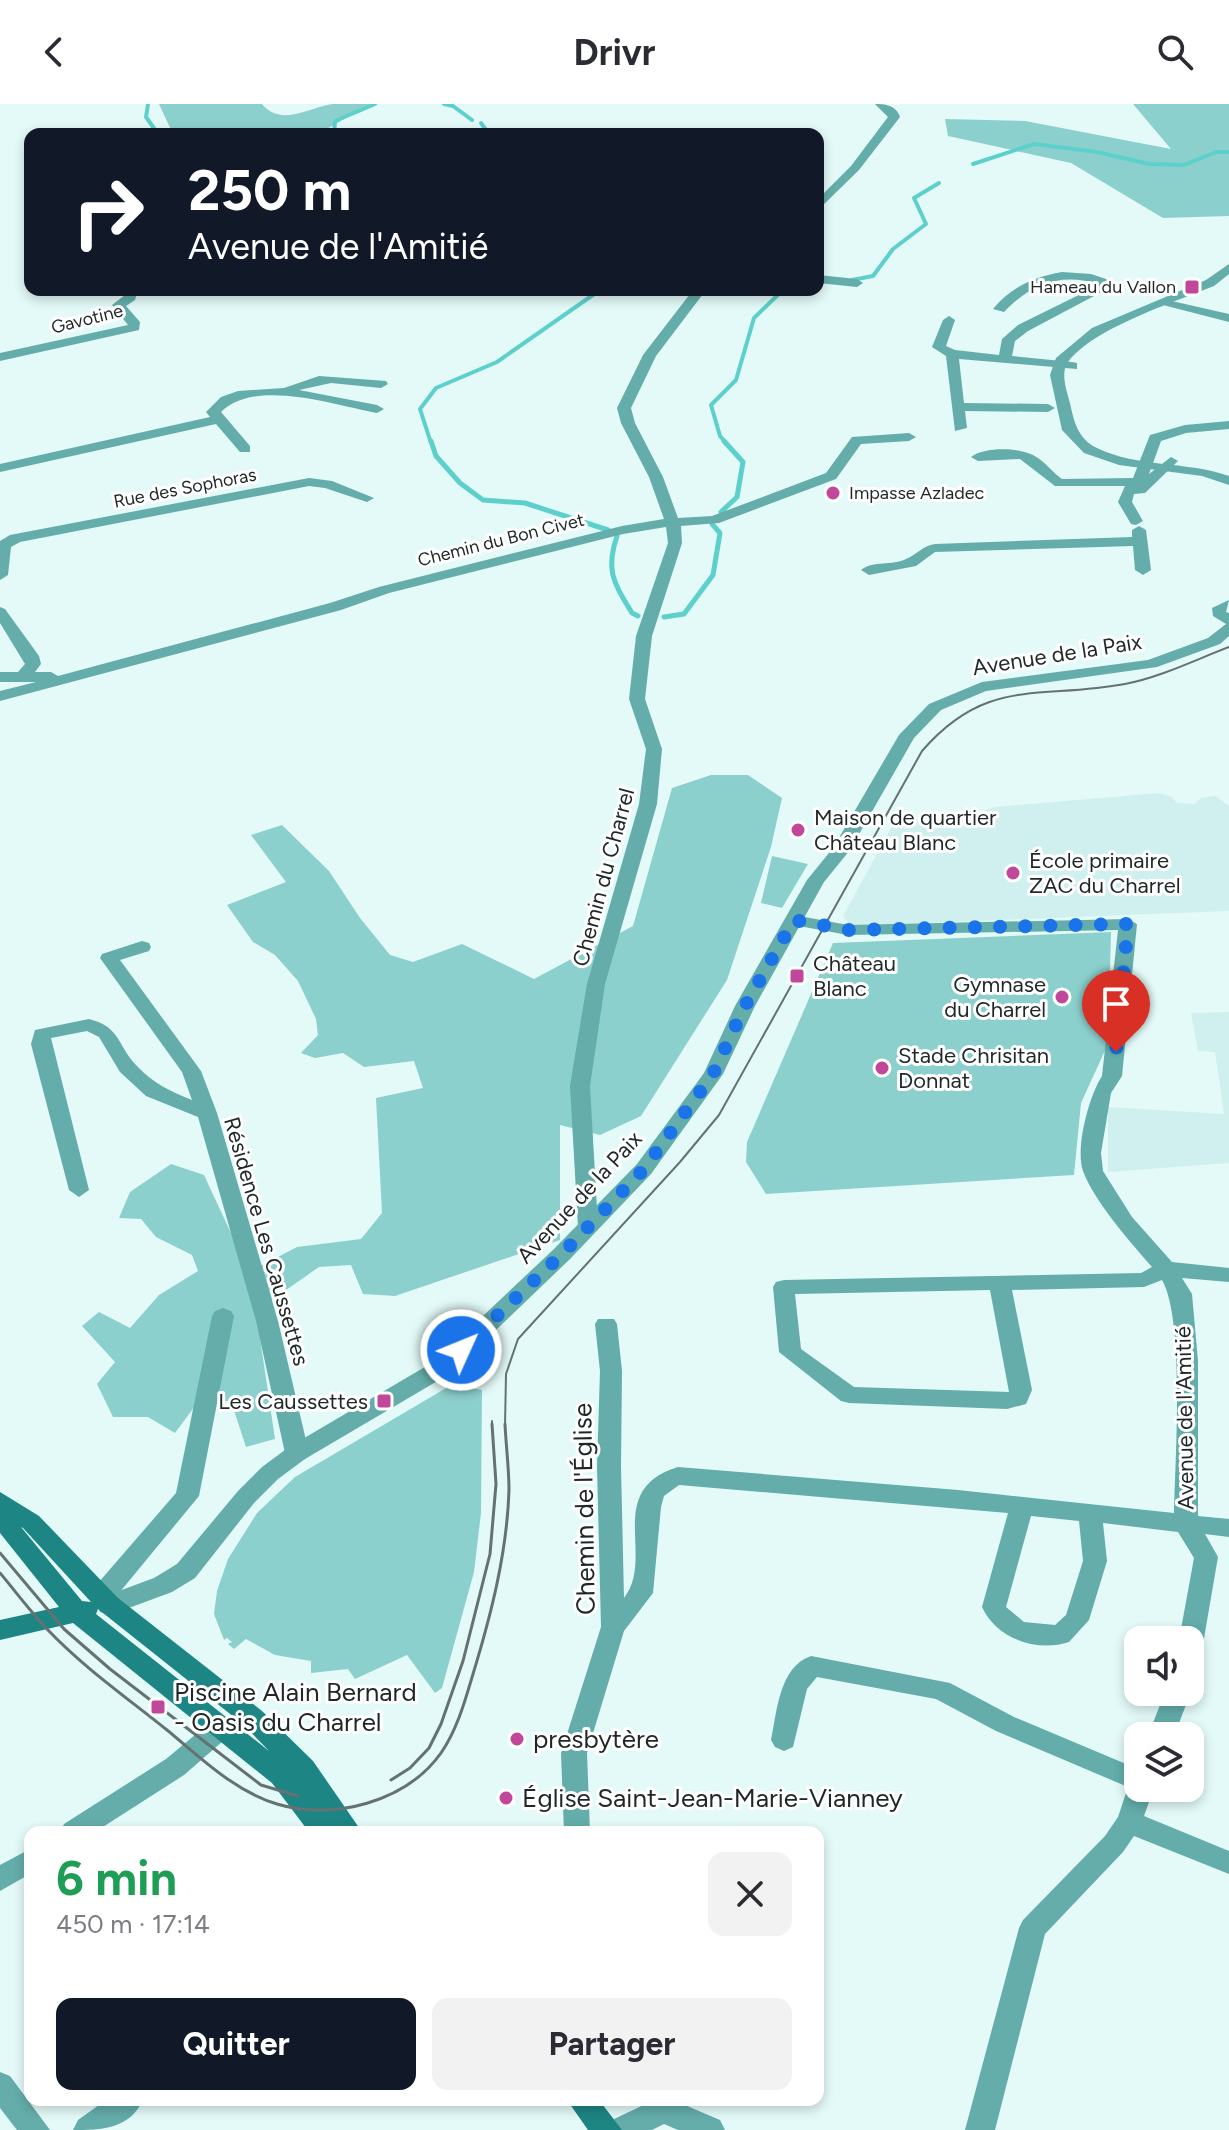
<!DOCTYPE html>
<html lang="fr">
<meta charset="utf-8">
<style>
:root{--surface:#fff;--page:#f2f2f3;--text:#2b2b33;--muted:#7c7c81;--accent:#111827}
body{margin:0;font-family:Figtree,sans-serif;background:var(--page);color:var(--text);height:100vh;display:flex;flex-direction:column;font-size:30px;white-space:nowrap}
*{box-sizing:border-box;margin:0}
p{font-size:26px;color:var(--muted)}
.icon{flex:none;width:44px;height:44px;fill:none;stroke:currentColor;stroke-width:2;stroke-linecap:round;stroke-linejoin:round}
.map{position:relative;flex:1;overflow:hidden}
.side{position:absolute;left:24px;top:1722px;width:800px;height:280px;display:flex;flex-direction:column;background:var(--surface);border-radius:16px;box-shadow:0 4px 12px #0003}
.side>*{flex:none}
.banner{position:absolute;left:24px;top:24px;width:800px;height:168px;border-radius:16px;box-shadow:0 4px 12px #0003;background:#111827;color:#fff;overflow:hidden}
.fabs{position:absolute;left:1124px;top:1522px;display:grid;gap:16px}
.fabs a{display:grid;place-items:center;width:80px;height:80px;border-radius:16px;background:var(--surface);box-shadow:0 4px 12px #0003;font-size:40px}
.pin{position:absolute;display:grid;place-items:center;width:68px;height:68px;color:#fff;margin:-82px -34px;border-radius:50% 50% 50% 0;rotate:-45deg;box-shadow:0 0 8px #0007}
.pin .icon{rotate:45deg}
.me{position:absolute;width:88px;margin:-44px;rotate:46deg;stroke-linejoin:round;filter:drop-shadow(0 0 6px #0008)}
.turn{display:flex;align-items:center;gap:28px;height:168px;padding:0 32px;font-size:36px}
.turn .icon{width:104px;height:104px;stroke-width:2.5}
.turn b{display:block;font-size:56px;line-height:68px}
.round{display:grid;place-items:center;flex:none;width:84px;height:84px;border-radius:16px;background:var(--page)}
.headline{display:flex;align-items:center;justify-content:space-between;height:136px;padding:0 32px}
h1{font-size:48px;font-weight:700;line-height:60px;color:#1e9e55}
.button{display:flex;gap:16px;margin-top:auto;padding:16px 32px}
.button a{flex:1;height:92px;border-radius:16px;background:var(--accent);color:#fff;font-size:32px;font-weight:700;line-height:92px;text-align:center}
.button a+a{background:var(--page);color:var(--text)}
header{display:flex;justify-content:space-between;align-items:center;height:104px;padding:0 32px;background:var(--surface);font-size:36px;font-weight:700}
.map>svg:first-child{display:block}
.built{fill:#cff0ee}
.green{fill:#8cd0cd}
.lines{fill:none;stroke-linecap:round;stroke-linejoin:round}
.stream-far1{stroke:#5dd0cc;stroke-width:4}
.stream{stroke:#5dd0cc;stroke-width:5}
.minor{fill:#64adaa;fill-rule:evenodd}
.tertiary{fill:#64adaa;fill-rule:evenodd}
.secondary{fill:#1d8583;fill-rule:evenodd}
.tram-far1{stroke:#647271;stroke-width:2}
.tram{stroke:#647271;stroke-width:3}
.route{stroke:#1a73e8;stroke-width:14;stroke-dasharray:0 25.2}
.poi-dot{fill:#c0479a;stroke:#fff;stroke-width:3}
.labels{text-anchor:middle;stroke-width:6;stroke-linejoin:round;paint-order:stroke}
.far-poi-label{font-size:18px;fill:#1f2727;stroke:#fff;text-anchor:end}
.far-street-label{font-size:18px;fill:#1f2727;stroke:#fff}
.street-label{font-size:22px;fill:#1f2727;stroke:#fff}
.poi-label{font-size:22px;fill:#1f2727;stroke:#fff;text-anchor:start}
.near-street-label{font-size:26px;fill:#1f2727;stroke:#fff}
.near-poi-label{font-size:26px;fill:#1f2727;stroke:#fff;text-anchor:start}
</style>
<header><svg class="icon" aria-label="back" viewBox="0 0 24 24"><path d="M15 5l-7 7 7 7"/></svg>Drivr<svg class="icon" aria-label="search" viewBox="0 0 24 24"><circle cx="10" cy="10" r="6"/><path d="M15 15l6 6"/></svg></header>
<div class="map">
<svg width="1229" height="2026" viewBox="0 0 1229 2026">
<rect width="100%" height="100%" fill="#e3faf8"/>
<g class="built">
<polygon points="1159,689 1172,693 1177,699 1195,700 1201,694 1215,692 1229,702 1229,807 896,820 850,821 843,812 896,715 951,716 996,703"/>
<polygon points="1229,908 1229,1059 1108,1068 1108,1003 1224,1010 1215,948 1198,947 1191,909"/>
</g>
<g class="green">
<path d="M159 0H262C281 23 308 4 332 0 344 0 357 0 370 0L320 29 312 30H173Z"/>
<polygon points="1133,0 1229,0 1229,112 1163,114 1071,59 948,32 945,15 1025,17 1171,45"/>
<polygon points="711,671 748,671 782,694 771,743 727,876 641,1012 600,1031 560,1021 560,1136 395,1192 363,1190 351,1161 319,1163 256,1207 275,1335 246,1343 231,1297 198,1298 175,1329 148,1313 113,1313 97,1280 115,1258 82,1222 99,1208 130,1224 159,1191 198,1167 192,1151 156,1133 141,1115 119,1114 130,1088 171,1060 204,1071 237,1142 253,1166 297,1143 361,1135 382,1109 376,994 423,984 414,957 364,963 343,949 315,954 301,949 318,931 316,915 298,877 275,851 253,838 227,801 286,778 251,731 282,721 329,767 360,814 390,851 413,858 462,840 534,875 633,822 672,684"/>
<polygon points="772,752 808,760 782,804 761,799"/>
<polygon points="1111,828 1108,940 1081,999 1074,1071 766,1090 746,1058 747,1038 833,839"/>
<polygon points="453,1280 482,1286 481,1409 474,1468 442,1584 435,1589 407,1551 355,1575 348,1565 311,1569 311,1557 275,1551 246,1535 234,1545 228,1540 232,1538 227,1534 224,1536 214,1510 217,1487 228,1455 257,1409 295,1373"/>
</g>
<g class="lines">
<g class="stream-far1">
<polyline points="148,0 146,13 158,30"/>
<polyline points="444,0 453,2 472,16"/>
<polyline points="481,19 489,30"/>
<polyline points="334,30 335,17 375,0"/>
<polyline points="973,60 1034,40 1097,48 1149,60 1184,61 1216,48 1229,48"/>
<polyline points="852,176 873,172 893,145 926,120 914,94 939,79"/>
<polyline points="431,339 420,305 436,284 497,258 600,186"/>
<polyline points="726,339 720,332 711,301 736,276 754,214 783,186"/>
</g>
<g class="stream">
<polyline points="431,337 436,352 460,379 483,396 525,399 608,426"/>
<polyline points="721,408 737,393 743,358 724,337"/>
<path d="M617 432C605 467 614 479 632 509L638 512"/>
<polyline points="664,513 684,510 713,471 720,429 712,420"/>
</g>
<g class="minor">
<path d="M875 0C885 0 896 1 900 13L859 66 818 106V95L851 62 888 13Z"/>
<path d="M1062 168 1091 170 1109 176 1111 183 1028 227 1015 237 1012 252 1072 258 1077 259V265L959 255 964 299 1048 300 1055 304 1048 308 965 307 967 324 955 327 946 252 932 243 943 216 949 212 955 216 946 242 955 246 999 251 1002 235 1018 221 1099 181C1063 167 1029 181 1004 208L993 205C1011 183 1034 173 1062 168Z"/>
<polygon points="818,171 857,175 863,179 857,183 818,179"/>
<polygon points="126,186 138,186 135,196 126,202 140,218 139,226 0,257 0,249 128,221 112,201 125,191"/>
<polygon points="693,186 706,186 656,252 631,304 635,319 663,373 678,414 712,412 826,369 852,333 909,329 916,333 909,337 861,340 836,375 719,419 681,422 682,439 652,532 645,595 662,645 657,700 605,880 590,982 598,1123 595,1128 581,1128 578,1123 570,982 587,880 639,700 646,645 629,595 636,532 668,439 666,423 623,430 389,489 341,506 0,597 0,587 36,578 0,578 0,568 18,568 25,560 0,519 0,503 5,505 39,552 41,560 35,568 51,568 58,572 330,499 379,483 622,422 664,415 649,373 621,319 617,304 643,251"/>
<polygon points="1163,195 1229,210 1229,218 1163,201"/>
<path d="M319 272 386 277 388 280 381 284 331 279 299 286 377 301 384 305 377 309C334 301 255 274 221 308L250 342V348H240L216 320 0 368V360L210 313 206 308 221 293 238 287 284 284Z"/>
<path d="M1229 317V325L1186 329 1161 337 1149 370 1171 353 1178 357 1145 389 1134 390 1132 398 1143 417 1136 421 1131 420 1118 398 1125 382H1055L1020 355 978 357 971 353C985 342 1023 343 1038 354 1047 360 1053 369 1062 375L1133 374 1150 331 1185 321Z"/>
<polygon points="309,374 332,377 374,394 367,398 325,384 309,382 20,438 11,443 8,471 0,476 0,437 10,431"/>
<path d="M1139 422 1146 426 1151 466 1143 471 1135 466 1133 442 935 448 916 462 869 471 861 466C874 456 892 462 906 455 918 450 922 442 935 440L1132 433V426Z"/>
<path d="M794 811 848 821 1128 815 1137 820 1122 972 1111 989 1101 1049 1103 1067 1132 1113 1172 1158 1229 1164V1178L1182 1174 1192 1190 1198 1257V1412L1229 1415V1433L1205 1430 1218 1453 1202 1546 1199 1553 1190 1556V1536H1179L1194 1454 1178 1428 1103 1419 1107 1457 1089 1516 1069 1538C1036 1549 996 1534 982 1503L1008 1409 679 1381 664 1392 661 1403 653 1489 624 1527 587 1649 590 1728H564L561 1649 601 1523 597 1362 600 1267 595 1220 598 1215H614L617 1220 622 1267 621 1362 624 1494C656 1453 603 1386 678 1363L958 1386 1174 1409C1175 1357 1185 1216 1162 1176L1144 1183 1012 1186 1032 1286 1026 1300 1007 1305 849 1299 841 1297 779 1248 773 1183 776 1178 784 1176 1141 1169 1152 1163C1131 1139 1094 1097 1083 1067 1075 1044 1089 992 1102 972L1118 826 848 831 788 820 785 816 788 812ZM990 1186 1009 1288 854 1283 801 1245 795 1190ZM1031 1412 1079 1417 1083 1457 1066 1511 1055 1521 1024 1518 1006 1503Z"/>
<path d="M142 837 149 839 151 843 149 847 120 856 201 967 217 1009 278 1217 309 1349 305 1355 297 1358 289 1355 285 1349 256 1217 198 1013 146 992 120 968 99 933 87 927 51 934 89 1086 79 1093 69 1086 31 940 35 926 89 915C122 923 117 943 138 963 154 980 170 987 192 996L182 968 100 854 102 850Z"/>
<polygon points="223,1204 231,1207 234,1212 199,1392 110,1500 101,1502 92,1500 89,1493 92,1486 176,1389 212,1212 215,1207"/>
<path d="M811 1552 950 1579 1014 1613 1138 1665V1684H1154L1144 1712 1229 1747V1770L1134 1732 1123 1748 1045 1830 995 2026H965L1019 1824 1023 1816 1105 1732 1118 1713 1128 1683 996 1627 936 1595 817 1573 807 1585 793 1643 784 1647 775 1643 771 1636C777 1608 779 1563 811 1552Z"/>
<polygon points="1165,1588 1191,1588 1174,1632 1148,1632"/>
<polygon points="222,1613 231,1616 235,1623 231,1630 184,1671 95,1728 60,1728 64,1720 166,1655 213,1616"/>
<polygon points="30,1745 30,1770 0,1787 0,1761"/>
<polygon points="0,1968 10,1972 50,2026 17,2026 0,2004"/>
<path d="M106 1996H143C130 2025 101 2026 73 2026L78 2016Z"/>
<polygon points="654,1996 673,1996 720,2016 725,2026 678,2026 664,2020 652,2026 607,2026 612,2016"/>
</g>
<g class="tertiary">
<path d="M1229 160V170L1214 182C1175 198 1093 224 1068 258 1060 269 1067 287 1070 299 1074 318 1078 335 1097 344 1138 364 1187 357 1229 372V381L1202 372 1119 361 1084 349 1062 326 1050 271 1056 254 1092 224 1206 176Z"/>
<polygon points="1229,496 1226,508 1229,509 1229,532 1220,540 1157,563 986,587 941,606 914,634 850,746 824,778 755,902 723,970 651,1070 570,1155 451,1269 305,1355 278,1375 254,1399 195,1474 172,1488 118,1508 109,1511 100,1508 97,1501 100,1494 154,1474 177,1460 238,1387 262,1363 289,1343 435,1257 554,1145 637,1060 704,969 735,902 807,776 833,744 899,631 929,600 982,578 1148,556 1208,534 1226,520 1213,512 1212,504"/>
</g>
<g class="secondary">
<path d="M0 1388 39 1412 118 1494 262 1607 313 1657 362 1728H309L272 1679 73 1519 0 1536V1516L59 1503 0 1429ZM21 1423 23 1424 91 1498 82 1497ZM98 1505 244 1621 269 1647 96 1510Z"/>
<polygon points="567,1996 599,1996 622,2026 588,2026"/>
</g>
<g class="tram-far1">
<polyline points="492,1317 492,1322"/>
<path d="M505 1322 506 1270 518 1235 680 1058 719 1011 922 647C987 572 1039 596 1125 580 1161 573 1195 556 1229 543"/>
</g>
<g class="tram">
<polyline points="0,1449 64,1525 110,1565 261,1681 298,1692"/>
<path d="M0 1469C16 1488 30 1507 47 1525 83 1563 126 1593 167 1626 201 1654 234 1687 277 1700 333 1717 406 1698 441 1649 457 1626 465 1597 473 1570 491 1511 507 1449 509 1386 509 1364 506 1342 505 1320"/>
<polyline points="391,1676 410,1664 429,1644 441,1620 463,1557 490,1450 496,1380 492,1320"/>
</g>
</g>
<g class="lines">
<polyline class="route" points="461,1246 562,1150 644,1065 713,970 745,902 794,816 848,826 1128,820 1116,948"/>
</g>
<g class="poi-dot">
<rect x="1184" y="175" width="16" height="16" rx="4"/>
<circle cx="833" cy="389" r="8"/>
<circle cx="798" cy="726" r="8"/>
<circle cx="1013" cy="769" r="8"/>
<rect x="789" y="864" width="16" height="16" rx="4"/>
<circle cx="1062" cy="893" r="8"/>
<circle cx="882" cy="964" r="8"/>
<rect x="376" y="1289" width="16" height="16" rx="4"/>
<rect x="150" y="1595" width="16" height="16" rx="4"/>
<circle cx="517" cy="1635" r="8"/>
<circle cx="506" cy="1694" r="8"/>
</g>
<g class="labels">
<g class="far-poi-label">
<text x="1176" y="189">Hameau du Vallon</text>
<text x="849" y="395" text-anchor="start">Impasse Azladec</text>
</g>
<g class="far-street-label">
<text transform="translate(87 215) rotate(-14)" y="6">Gavotine</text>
<text transform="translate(185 384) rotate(-11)" y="6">Rue des Sophoras</text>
<text transform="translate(501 436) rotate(-14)" y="6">Chemin du Bon Civet</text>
</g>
<g class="street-label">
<text transform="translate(1057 550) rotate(-9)" y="8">Avenue de la Paix</text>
<text transform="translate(603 773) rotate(-75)" y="8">Chemin du Charrel</text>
<text transform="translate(579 1093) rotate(-47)" y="8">Avenue de la Paix</text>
<text transform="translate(267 1137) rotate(74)" y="8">Résidence Les Caussettes</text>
<text transform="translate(1184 1314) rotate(-91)" y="8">Avenue de l'Amitié</text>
</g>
<g class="poi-label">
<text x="814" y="721">Maison de quartier<tspan x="814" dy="25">Château Blanc</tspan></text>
<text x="1029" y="764">École primaire<tspan x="1029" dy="25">ZAC du Charrel</tspan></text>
<text x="813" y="867">Château<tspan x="813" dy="25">Blanc</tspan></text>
<text x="1046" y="888" text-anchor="end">Gymnase<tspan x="1046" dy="25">du Charrel</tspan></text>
<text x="898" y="959">Stade Chrisitan<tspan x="898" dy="25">Donnat</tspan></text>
<text x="368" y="1305" text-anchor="end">Les Caussettes</text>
</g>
<g class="near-street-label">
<text transform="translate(584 1405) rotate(-91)" y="9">Chemin de l'Église</text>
</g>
<g class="near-poi-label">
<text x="174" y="1597">Piscine Alain Bernard<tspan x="174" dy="30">- Oasis du Charrel</tspan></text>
<text x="533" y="1644">presbytère</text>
<text x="522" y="1703">Église Saint-Jean-Marie-Vianney</text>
</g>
</g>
</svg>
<div class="fabs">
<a><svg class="icon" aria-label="sound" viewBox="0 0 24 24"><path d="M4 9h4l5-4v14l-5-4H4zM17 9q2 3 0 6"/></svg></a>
<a><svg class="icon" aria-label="layers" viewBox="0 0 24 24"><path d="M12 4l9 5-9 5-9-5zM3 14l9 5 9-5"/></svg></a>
</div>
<div class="pin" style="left:1116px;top:948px;background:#d93025"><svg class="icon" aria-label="arrive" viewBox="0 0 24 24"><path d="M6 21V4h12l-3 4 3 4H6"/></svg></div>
<svg class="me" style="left:461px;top:1246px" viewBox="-20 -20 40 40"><circle r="17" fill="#1a73e8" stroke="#fff" stroke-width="3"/><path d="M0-11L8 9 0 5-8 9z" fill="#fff"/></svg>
<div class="banner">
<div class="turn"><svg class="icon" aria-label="right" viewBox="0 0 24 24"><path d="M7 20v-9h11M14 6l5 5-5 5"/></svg><div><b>250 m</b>Avenue de l'Amitié</div></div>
</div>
<section class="side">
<div class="headline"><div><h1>6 min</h1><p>450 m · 17:14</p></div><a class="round"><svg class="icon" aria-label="close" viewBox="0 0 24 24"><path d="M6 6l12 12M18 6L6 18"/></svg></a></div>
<div class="button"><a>Quitter</a><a>Partager</a></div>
</section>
</div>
